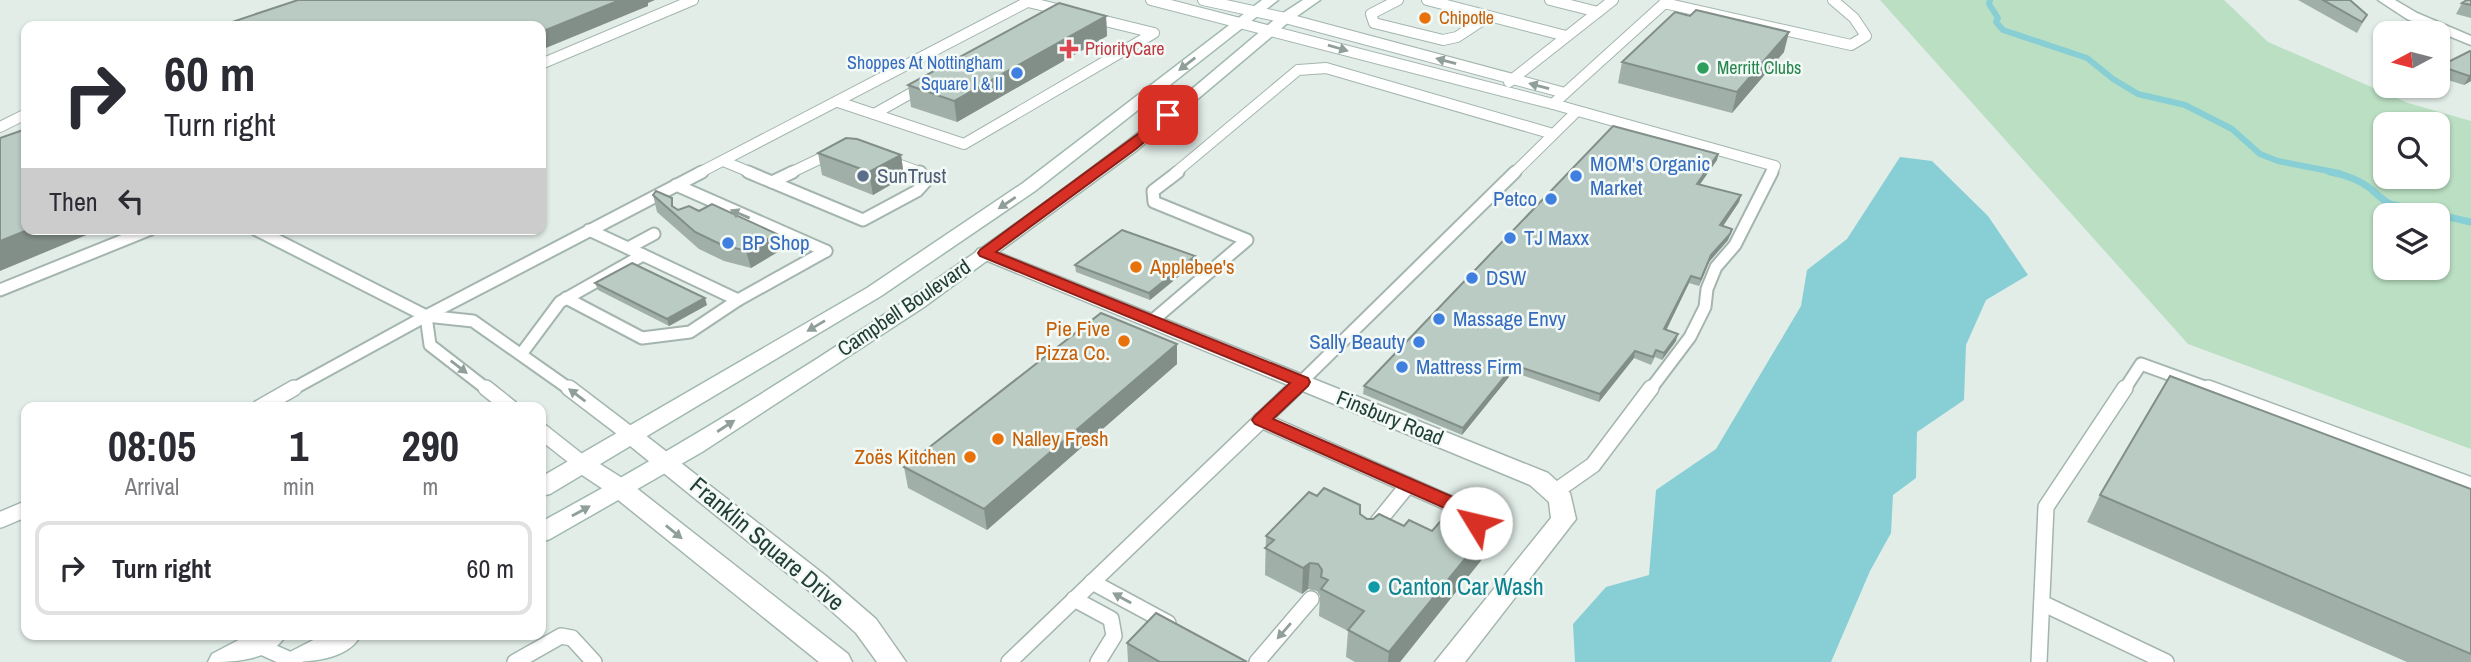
<!DOCTYPE html>
<meta charset="utf-8">
<style>
:root{--surface:#fff;--page:#f2f2f3;--text:#2b2b33;--muted:#7c7c81;--line:#e1e1e2}
body{margin:0;font-family:"Archivo Narrow",sans-serif;background:var(--page);color:var(--text);height:100vh;display:flex;flex-direction:column;font-size:26px;white-space:nowrap}
*{box-sizing:border-box;margin:0}
p{font-size:23px;color:var(--muted)}
.icon{flex:none;width:38px;height:38px;fill:none;stroke:currentColor;stroke-width:2;stroke-linecap:round;stroke-linejoin:round}
.map{position:relative;flex:1;overflow:hidden}
.side{position:absolute;left:21px;top:402px;width:525px;height:238px;display:flex;flex-direction:column;background:var(--surface);border-radius:14px;box-shadow:0 2px 5px #0004}
.side>*{flex:none}
.guide{position:absolute;left:21px;top:21px;width:525px;height:214px;border-radius:14px;box-shadow:0 2px 5px #0004;background:#fff;color:var(--text);overflow:hidden}
.needle{width:46px;rotate:263deg}
.controls{position:absolute;left:2373px;top:21px;display:grid;gap:14px}
.controls a{display:grid;place-items:center;width:77px;height:77px;border-radius:14px;background:var(--surface);box-shadow:0 2px 5px #0004;font-size:35px}
.pin{position:absolute;display:grid;place-items:center;width:60px;height:60px;color:#fff;margin:-30px;border-radius:14px;box-shadow:0 4px 10px #0006}
.me{position:absolute;width:77px;margin:-38px;rotate:306deg;stroke-linejoin:round;filter:drop-shadow(0 0 5px #0008)}
.turn{display:flex;align-items:center;gap:24px;height:147px;padding:0 28px;font-size:32px}
.turn .icon{width:91px;height:91px;stroke-width:2.5}
.turn b{display:block;font-size:49px;line-height:60px}
.then{display:flex;align-items:center;height:66px;padding:0 28px;background:#0003;gap:14px;font-size:26px}
.eta{display:flex;justify-content:space-evenly;align-items:center;height:119px;text-align:center}
.eta b{font-size:42px;font-weight:700;line-height:49px}
ul{padding:0;list-style:none}
li{display:flex;align-items:center;gap:21px;height:94px;margin:0 14px 10px;padding:0 14px;border:4px solid var(--line);border-radius:14px}
li div{flex:1}
li b{display:block;font-size:26px}
li em{font-style:normal}
.map>svg:first-child{display:block}
.green{fill:#badfc2;fill-rule:evenodd}
.water{fill:#88ced5}
.lines{fill:none;stroke-linecap:round;stroke-linejoin:round}
.stream-far1{stroke:#88ced5;stroke-width:6}
.stream{stroke:#88ced5;stroke-width:7}
.service-far2-casing{stroke:#a4b5af;stroke-width:12}
.service-far1-casing{stroke:#a4b5af;stroke-width:15}
.service-casing{stroke:#a4b5af;stroke-width:18}
.minor-casing{stroke:#a4b5af;stroke-width:3}
.tertiary-casing{stroke:#a4b5af;stroke-width:3}
.secondary-casing{stroke:#a0b9af;stroke-width:3}
.service-far2{stroke:#fff;stroke-width:10}
.service-far1{stroke:#fff;stroke-width:11}
.service{stroke:#fff;stroke-width:15}
.minor{fill:#fff;fill-rule:evenodd}
.tertiary{fill:#fff;fill-rule:evenodd}
.secondary{fill:#fff;fill-rule:evenodd}
.wall{fill:#a0afa8}
.shaded-wall{fill:#828e88}
.building{fill:#bacbc3;stroke:#828e88;stroke-width:2}
.oneway{fill:#909f9a}
.route{fill:#d93025;stroke:#8d1f18;stroke-width:2}
.food-dot{fill:#e8710a;stroke:#f3f9f6;stroke-width:2.5}
.health-dot{fill:#e0444e;stroke:#f3f9f6;stroke-width:2.5}
.leisure-dot{fill:#2e9e5b;stroke:#f3f9f6;stroke-width:2.5}
.shop-dot{fill:#3f7fe0;stroke:#f3f9f6;stroke-width:2.5}
.service-dot{fill:#5c6f8a;stroke:#f3f9f6;stroke-width:2.5}
.culture-dot{fill:#0f9aa8;stroke:#f3f9f6;stroke-width:2.5}
.labels{text-anchor:middle;stroke-width:5;stroke-linejoin:round;paint-order:stroke}
.far-food-label{font-size:18px;fill:#c56008;stroke:#f3f9f6;text-anchor:start}
.far-health-label{font-size:18px;fill:#be3a42;stroke:#f3f9f6;text-anchor:start}
.far-shop-label{font-size:18px;fill:#366cbe;stroke:#f3f9f6;text-anchor:end}
.far-leisure-label{font-size:18px;fill:#27864d;stroke:#f3f9f6;text-anchor:start}
.shop-label{font-size:21px;fill:#366cbe;stroke:#f3f9f6;text-anchor:start}
.service-label{font-size:21px;fill:#4e5e75;stroke:#f3f9f6;text-anchor:start}
.food-label{font-size:21px;fill:#c56008;stroke:#f3f9f6;text-anchor:start}
.street-label{font-size:21px;fill:#213f35;stroke:#f3f9f6}
.near-street-label{font-size:24px;fill:#213f35;stroke:#f3f9f6}
.near-culture-label{font-size:24px;fill:#0d838f;stroke:#f3f9f6;text-anchor:start}
</style>
<div class="map">
<svg width="2471" height="662" viewBox="0 0 2471 662">
<rect width="100%" height="100%" fill="#e2ede8"/>
<path class="green" d="M1880 0H2224L2268 42 2408 103 2471 121V449L2188 344ZM2385 124H2438V177H2385ZM2385 215H2438V268H2385Z"/>
<polygon class="water" points="1900,157 1932,161 1988,216 2028,275 1986,300 1966,345 1964,400 1917,432 1916,478 1893,495 1891,533 1870,571 1831,662 1575,662 1573,624 1606,587 1649,575 1656,490 1716,449 1801,306 1807,270 1847,239"/>
<g class="lines">
<polyline class="stream-far1" points="1990,0 1989,4 1998,18 1996,22 2003,30 2087,58 2113,79 2138,94 2185,105 2232,129 2260,154 2278,161 2339,173"/>
<path class="stream" d="M2330 172C2344 174 2362 181 2372 190 2379 196 2382 200 2390 204L2471 222"/>
<g class="service-far2-casing">
<g id="service-far2">
<polyline points="1151,0 1553,104"/>
<polyline points="1203,0 1285,18 1565,93"/>
<polyline points="1398,0 1371,14 1374,23 1443,40 1457,37 1489,16"/>
<polyline points="1427,0 1566,36"/>
<polyline points="1550,0 1598,12"/>
<polyline points="1668,0 1553,104 1775,166 1771,173"/>
<polyline points="1028,2 1065,11"/>
<polyline points="1664,3 1851,45 1866,36 1854,18 1833,0"/>
<polyline points="541,64 693,0"/>
<polyline points="1509,82 1613,0"/>
<polyline points="838,102 964,144 1154,33 1093,18"/>
<polyline points="874,114 922,87"/>
<polyline points="0,127 26,114"/>
<polyline points="887,160 922,173"/>
<polyline points="723,161 752,173"/>
<polyline points="699,173 1031,0"/>
<polyline points="790,173 832,153"/>
<polyline points="1175,173 1298,70 1326,68 1553,134"/>
<polyline points="1514,173 1576,112"/>
</g>
</g>
<g class="service-far1-casing">
<g id="service-far1">
<polyline points="748,172 863,220 917,191 926,181 920,172"/>
<polyline points="772,182 793,172"/>
<polyline points="676,185 826,251"/>
<polyline points="255,229 426,316 473,321 571,390"/>
<polyline points="628,248 654,234"/>
<polyline points="643,255 738,300 826,251"/>
<polyline points="0,290 151,229"/>
<polyline points="566,298 642,338 690,332 738,300"/>
<polyline points="426,316 430,345 488,390"/>
<polyline points="1152,321 1247,240 1154,202 1153,191 1178,172"/>
<polyline points="522,353 560,302 643,255 589,230"/>
<polyline points="291,390 426,316 702,172"/>
<polyline points="1293,390 1515,172"/>
<polyline points="1650,390 1690,337 1705,307 1707,289 1716,267 1735,245 1772,172"/>
<polyline points="2124,390 2141,364 2213,390"/>
</g>
</g>
<g class="service-casing">
<g id="service">
<polyline points="486,388 511,408"/>
<polyline points="569,388 632,436"/>
<polyline points="2208,388 2471,485"/>
<polyline points="259,408 294,388"/>
<polyline points="1261,420 1453,505 1476,523 1471,549"/>
<polyline points="541,431 584,465"/>
<polyline points="1553,493 1593,465 1651,388"/>
<polyline points="0,520 26,509"/>
<polyline points="1373,528 1408,485"/>
<polyline points="1092,582 1168,623"/>
<polyline points="1074,599 1111,619 1114,636 1098,662"/>
<polyline points="2042,603 2166,662"/>
<polyline points="257,645 295,662"/>
<polyline points="515,662 561,636 572,638 594,662"/>
<polyline points="1009,662 1295,388"/>
<polyline points="1257,662 1311,599"/>
<polyline points="2039,662 2046,507 2125,388"/>
</g>
</g>
<g class="minor-casing">
<g id="minor">
<polygon points="2378,0 2395,0 2417,13 2471,36 2471,45 2407,19"/>
<polygon points="985,247 1548,473 1570,493 1576,519 1465,662 1435,662 1551,518 1549,502 1530,485 978,257 975,253 978,249"/>
</g>
</g>
<g class="tertiary-casing">
<g id="tertiary">
<polygon points="632,428 640,431 826,576 876,619 906,662 877,662 856,633 808,590 624,441 620,436 624,431"/>
<polygon points="584,457 592,459 630,483 848,654 852,662 819,662 612,495 576,471 572,465 576,459"/>
</g>
</g>
<g class="secondary-casing">
<g id="secondary">
<polygon points="1262,0 1278,0 1035,191 881,296 550,494 541,496 541,477 867,288 1023,183"/>
<path d="M1303 0H1320L1290 21 1136 151 924 307 702 452 550 539 541 542V522C745 411 940 284 1125 143 1178 102 1228 58 1280 15Z"/>
<path d="M248 635H286C271 661 234 662 208 662L212 654Z"/>
<path d="M323 635H361C347 661 308 662 282 662L286 654Z"/>
</g>
</g>
<use href="#service-far2" class="service-far2"/>
<use href="#service-far1" class="service-far1"/>
<use href="#service" class="service"/>
<use href="#minor" class="minor"/>
<use href="#tertiary" class="tertiary"/>
<use href="#secondary" class="secondary"/>
</g>
<g class="wall">
<polygon points="2298,0 2350,0 2367,15 2357,33"/>
<polygon points="2471,0 2471,18 2456,14 2462,3"/>
<polygon points="648,3 648,6 541,26 237,26 235,21"/>
<polygon points="1106,16 1107,36 957,122 911,107 908,85"/>
<polygon points="1784,52 1732,113 1618,83 1622,62"/>
<polygon points="2471,52 2471,81 2464,85 2438,77 2438,70 2440,66"/>
<polygon points="818,153 901,155 904,177 873,195 822,175"/>
<polygon points="1718,154 1717,160 1700,184 1741,195 1739,202 1723,226 1732,229 1730,236 1728,240 1709,262 1699,286 1689,283 1666,330 1676,341 1662,360 1655,357 1651,365 1634,358 1599,402 1513,372 1462,435 1363,394 1364,386"/>
<polygon points="653,195 678,210 781,250 751,268 724,261 699,249 657,212"/>
<polygon points="1195,263 1150,300 1076,272 1075,265"/>
<polygon points="595,283 707,305 669,326 598,290"/>
<polygon points="1177,344 1177,364 987,530 908,488 904,467"/>
<polygon points="2471,489 2471,662 2407,662 2087,522 2100,495"/>
<polygon points="1360,514 1367,519 1432,531 1483,558 1400,662 1355,662 1346,657 1348,631 1319,616 1320,596 1317,591 1308,589 1302,594 1265,575 1266,536"/>
<polygon points="1127,643 1247,662 1128,662"/>
</g>
<g class="shaded-wall">
<polygon points="620,0 655,0 648,3 648,6 541,50 541,32"/>
<polygon points="1106,16 1107,36 957,122 954,101"/>
<polygon points="1789,32 1784,52 1732,113 1737,92"/>
<polygon points="2471,75 2471,81 2464,85 2469,76"/>
<polygon points="1718,154 1717,160 1696,190 1697,184"/>
<polygon points="901,155 904,177 873,195 869,172"/>
<polygon points="1741,195 1739,202 1719,232 1720,225"/>
<polygon points="30,229 101,229 0,271 0,241"/>
<polygon points="1732,229 1728,240 1709,262 1699,286 1701,279 1711,255"/>
<polygon points="777,234 781,250 751,268 746,251"/>
<polygon points="1195,256 1195,263 1150,300 1149,293"/>
<polygon points="1691,276 1689,283 1663,337 1664,329"/>
<polygon points="705,298 707,305 669,326 667,319"/>
<polygon points="1678,334 1676,341 1662,360 1664,353"/>
<polygon points="1177,344 1177,364 987,530 984,509"/>
<polygon points="1635,351 1634,358 1599,402 1600,394"/>
<polygon points="1514,365 1513,372 1462,435 1463,428"/>
<polygon points="1487,532 1483,558 1400,662 1388,662 1389,652"/>
<polygon points="1310,563 1308,589 1302,594 1303,568"/>
</g>
<g class="building">
<polygon points="298,0 620,0 541,32 541,26 247,26 235,21"/>
<polygon points="2323,0 2350,0 2367,15 2362,22"/>
<polygon points="2467,0 2471,0 2471,5 2462,3"/>
<polygon points="1059,3 1106,16 954,101 908,85"/>
<polygon points="1696,10 1789,32 1737,92 1622,62 1675,12 1690,16"/>
<polygon points="2470,51 2471,52 2471,75 2469,76 2440,66"/>
<polygon points="1613,126 1718,154 1697,184 1741,195 1720,225 1732,229 1730,234 1711,255 1701,279 1691,276 1664,329 1678,334 1664,353 1656,350 1653,357 1635,351 1600,394 1514,365 1463,428 1364,386"/>
<polygon points="26,129 26,229 30,229 0,241 0,138"/>
<polygon points="846,138 857,139 901,155 869,172 818,153"/>
<polygon points="656,191 672,198 672,206 678,210 689,206 699,211 712,204 777,234 746,251 720,244 695,232 653,195"/>
<polygon points="1122,230 1195,256 1149,293 1075,265"/>
<polygon points="632,263 705,298 667,319 595,283"/>
<polygon points="1101,313 1177,344 984,509 904,467"/>
<polygon points="2170,376 2471,489 2471,654 2100,495"/>
<polygon points="1324,488 1360,505 1360,514 1367,519 1373,519 1379,514 1404,526 1409,520 1432,531 1447,514 1465,522 1465,529 1469,535 1478,536 1484,531 1487,532 1389,652 1348,630 1364,611 1321,589 1328,580 1321,577 1322,570 1318,564 1310,563 1303,568 1265,548 1274,540 1266,536 1309,492 1317,496"/>
<polygon points="1156,613 1247,662 1160,662 1127,643"/>
</g>
<defs><path id="oneway-solid" d="M-6-.8H1V-3.2L6.5 0L1 3.2V.8H-6Z" transform="scale(1.75)"/></defs>
<g class="oneway">
<use href="#oneway-solid" transform="translate(1338 48) rotate(16)"/>
<use href="#oneway-solid" transform="translate(1446 61) rotate(-165)"/>
<use href="#oneway-solid" transform="translate(1187 64) rotate(142)"/>
<use href="#oneway-solid" transform="translate(1539 86) rotate(-165)"/>
<use href="#oneway-solid" transform="translate(1007 203) rotate(146)"/>
<use href="#oneway-solid" transform="translate(740 214) rotate(-157)"/>
<use href="#oneway-solid" transform="translate(816 326) rotate(149)"/>
<use href="#oneway-solid" transform="translate(459 367) rotate(38)"/>
<use href="#oneway-solid" transform="translate(577 395) rotate(-143)"/>
<use href="#oneway-solid" transform="translate(726 426) rotate(-33)"/>
<use href="#oneway-solid" transform="translate(581 511) rotate(-29)"/>
<use href="#oneway-solid" transform="translate(674 532) rotate(39)"/>
<use href="#oneway-solid" transform="translate(1122 598) rotate(-151)"/>
<use href="#oneway-solid" transform="translate(1284 631) rotate(131)"/>
</g>
<polygon class="route" points="1168,112 1175,115 1173,118 1136,149 996,252 1308,378 1310,382 1308,386 1273,419 1460,500 1485,523 1483,527 1469,527 1447,509 1255,424 1252,420 1255,416 1290,383 980,256 978,253 980,250"/>
<g class="food-dot">
<circle cx="1425" cy="18" r="7"/>
<circle cx="1136" cy="267" r="7"/>
<circle cx="1124" cy="341" r="7"/>
<circle cx="998" cy="439" r="7"/>
<circle cx="970" cy="457" r="7"/>
</g>
<path class="health-dot" d="M1065.5 38.5h7v7h7v7h-7v7h-7v-7h-7v-7h7z"/>
<circle class="leisure-dot" cx="1703" cy="68" r="7"/>
<g class="shop-dot">
<circle cx="1017" cy="73" r="7"/>
<circle cx="1576" cy="176" r="7"/>
<circle cx="1551" cy="199" r="7"/>
<circle cx="1510" cy="238" r="7"/>
<circle cx="728" cy="243" r="7"/>
<circle cx="1472" cy="278" r="7"/>
<circle cx="1439" cy="319" r="7"/>
<circle cx="1419" cy="342" r="7"/>
<circle cx="1402" cy="367" r="7"/>
</g>
<circle class="service-dot" cx="863" cy="176" r="7"/>
<circle class="culture-dot" cx="1374" cy="587" r="7"/>
<g class="labels">
<g class="far-food-label">
<text x="1439" y="24">Chipotle</text>
</g>
<g class="far-health-label">
<text x="1085" y="55">PriorityCare</text>
</g>
<g class="far-shop-label">
<text x="1003" y="69">Shoppes At Nottingham<tspan x="1003" dy="21">Square I &amp; II</tspan></text>
</g>
<g class="far-leisure-label">
<text x="1717" y="74">Merritt Clubs</text>
</g>
<g class="shop-label">
<text x="1590" y="171">MOM's Organic<tspan x="1590" dy="24">Market</tspan></text>
<text x="1537" y="206" text-anchor="end">Petco</text>
<text x="1524" y="245">TJ Maxx</text>
<text x="742" y="250">BP Shop</text>
<text x="1486" y="285">DSW</text>
<text x="1453" y="326">Massage Envy</text>
<text x="1405" y="349" text-anchor="end">Sally Beauty</text>
<text x="1416" y="374">Mattress Firm</text>
</g>
<g class="service-label">
<text x="877" y="183">SunTrust</text>
</g>
<g class="food-label">
<text x="1150" y="274">Applebee's</text>
<text x="1110" y="336" text-anchor="end">Pie Five<tspan x="1110" dy="24">Pizza Co.</tspan></text>
<text x="1012" y="446">Nalley Fresh</text>
<text x="956" y="464" text-anchor="end">Zoës Kitchen</text>
</g>
<g class="street-label">
<text transform="translate(904 308) rotate(-34)" y="7">Campbell Boulevard</text>
<text transform="translate(1390 418) rotate(22)" y="7">Finsbury Road</text>
</g>
<g class="near-street-label">
<text transform="translate(767 544) rotate(40)" y="8">Franklin Square Drive</text>
</g>
<g class="near-culture-label">
<text x="1388" y="595">Canton Car Wash</text>
</g>
</g>
</svg>
<div class="controls">
<a><svg class="needle" viewBox="-14 -14 28 28"><path d="M0-13l5 13h-10z" fill="#e53935"/><path d="M0 13l5-13h-10z" fill="#7c7c81"/></svg></a>
<a><svg class="icon" aria-label="search" viewBox="0 0 24 24"><circle cx="10" cy="10" r="6"/><path d="M15 15l6 6"/></svg></a>
<a><svg class="icon" aria-label="layers" viewBox="0 0 24 24"><path d="M12 4l9 5-9 5-9-5zM3 14l9 5 9-5"/></svg></a>
</div>
<div class="pin" style="left:1168px;top:115px;background:#d93025"><svg class="icon" aria-label="arrive" viewBox="0 0 24 24"><path d="M6 21V4h12l-3 4 3 4H6"/></svg></div>
<svg class="me" style="left:1476px;top:523px" viewBox="-20 -20 40 40"><circle r="19" fill="#fff"/><path d="M0-13L10 11 0 6-10 11z" fill="#d93025"/></svg>
<div class="guide">
<div class="turn"><svg class="icon" aria-label="right" viewBox="0 0 24 24"><path d="M7 20v-9h11M14 6l5 5-5 5"/></svg><div><b>60 m</b>Turn right</div></div>
<div class="then">Then<svg class="icon" aria-label="left" viewBox="0 0 24 24"><path d="M17 20v-9H6M10 6l-5 5 5 5"/></svg></div>
</div>
<section class="side">
<div class="eta">
<div><b>08:05</b><p>Arrival</p></div>
<div><b>1</b><p>min</p></div>
<div><b>290</b><p>m</p></div>
</div>
<ul>
<li><svg class="icon" aria-label="right" viewBox="0 0 24 24"><path d="M7 20v-9h11M14 6l5 5-5 5"/></svg><div><b>Turn right</b></div><em>60 m</em></li>
</ul>
</section>
</div>
